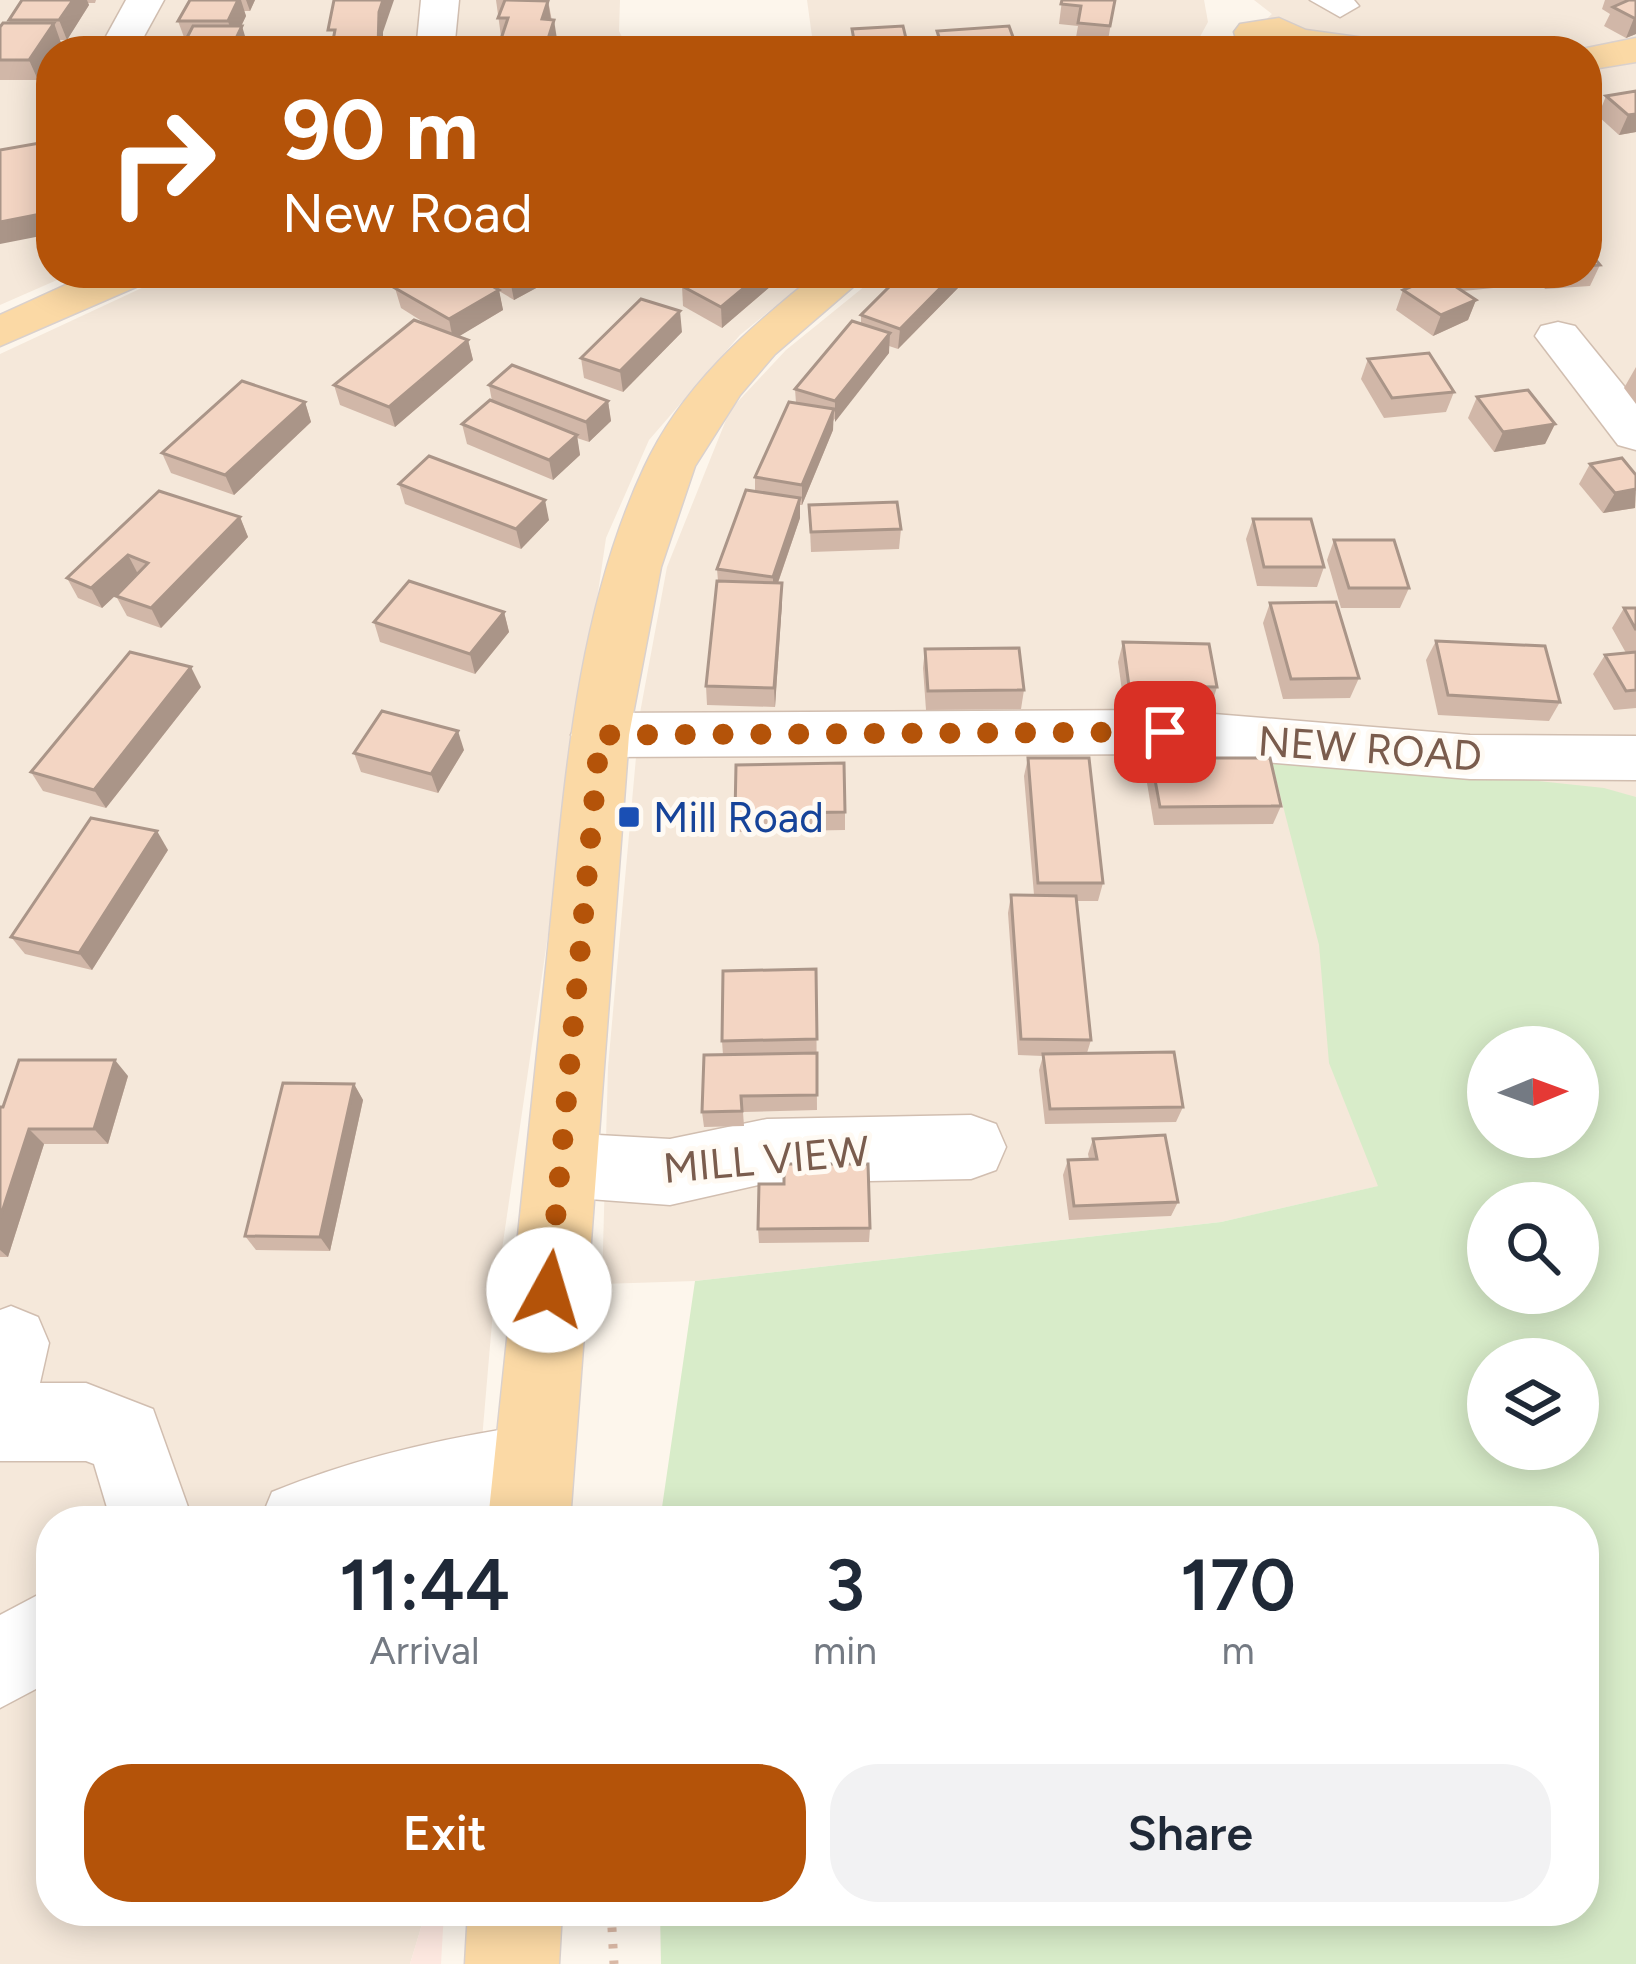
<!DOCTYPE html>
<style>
:root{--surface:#fff;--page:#f2f2f3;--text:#1f2937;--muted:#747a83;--accent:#b45309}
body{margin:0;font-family:Figtree,sans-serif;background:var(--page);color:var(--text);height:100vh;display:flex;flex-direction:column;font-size:45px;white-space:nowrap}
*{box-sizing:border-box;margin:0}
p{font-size:39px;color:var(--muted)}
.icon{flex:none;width:66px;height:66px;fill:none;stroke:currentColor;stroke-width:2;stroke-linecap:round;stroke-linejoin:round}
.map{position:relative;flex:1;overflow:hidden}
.side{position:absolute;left:36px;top:1506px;width:1563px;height:420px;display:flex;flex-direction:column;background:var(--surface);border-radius:48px;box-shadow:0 6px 30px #0003}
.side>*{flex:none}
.top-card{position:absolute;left:36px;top:36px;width:1566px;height:252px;border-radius:48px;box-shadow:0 6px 30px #0003;background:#b45309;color:#fff;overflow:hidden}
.needle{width:78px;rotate:89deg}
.fabs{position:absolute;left:1467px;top:1026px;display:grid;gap:24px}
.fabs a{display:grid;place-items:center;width:132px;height:132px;border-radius:50%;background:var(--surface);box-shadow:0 6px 30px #0003;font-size:60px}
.pin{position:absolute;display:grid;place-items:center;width:102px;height:102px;color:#fff;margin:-51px;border-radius:24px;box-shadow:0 6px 18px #0006}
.me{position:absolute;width:132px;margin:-66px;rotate:6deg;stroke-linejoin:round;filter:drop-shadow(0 0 9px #0008)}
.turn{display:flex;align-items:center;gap:42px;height:252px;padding:0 48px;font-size:54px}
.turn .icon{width:156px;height:156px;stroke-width:2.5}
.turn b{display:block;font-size:84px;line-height:102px}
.eta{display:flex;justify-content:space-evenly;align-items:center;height:204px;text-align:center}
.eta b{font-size:72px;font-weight:600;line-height:84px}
.primary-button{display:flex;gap:24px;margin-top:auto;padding:24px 48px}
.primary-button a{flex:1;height:138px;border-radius:48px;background:var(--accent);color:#fff;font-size:48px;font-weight:600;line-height:138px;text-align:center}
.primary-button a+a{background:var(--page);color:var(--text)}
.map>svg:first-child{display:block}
.residential{fill:#f5e8da}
.commercial{fill:#fde8e0}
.green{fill:#d8ecc9;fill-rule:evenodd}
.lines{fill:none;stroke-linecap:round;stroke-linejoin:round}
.minor-casing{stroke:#d1beb0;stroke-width:3}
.major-casing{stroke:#dad1cd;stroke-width:3}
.path{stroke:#d9b8a5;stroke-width:9;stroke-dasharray:4.5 12;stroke-linecap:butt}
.minor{fill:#fff;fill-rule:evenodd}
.major{fill:#fbd9a5;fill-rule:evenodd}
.wall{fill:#d1b7a8}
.shaded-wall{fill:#aa9588}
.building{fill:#f3d5c3;stroke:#aa9588;stroke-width:3}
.route{stroke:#b45309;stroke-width:21;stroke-dasharray:0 37.8}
.transit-dot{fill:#1a4fb4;stroke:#fffaf3;stroke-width:4.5}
.labels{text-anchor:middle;stroke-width:10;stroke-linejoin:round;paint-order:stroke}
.street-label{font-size:42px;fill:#7a5c4d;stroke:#fffaf3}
.transit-label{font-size:42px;fill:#164399;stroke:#fffaf3;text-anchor:start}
</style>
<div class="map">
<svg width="1636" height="1964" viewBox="0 0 1636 1964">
<rect width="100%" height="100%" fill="#fdf6ec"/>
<g class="residential">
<polygon points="0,0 620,0 619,31 629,51 51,51 51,273 73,273 0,305"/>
<polygon points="807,0 1204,0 1208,22 1196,44 1183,51 814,51"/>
<polygon points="1254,0 1636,0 1636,1113 1578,1047 1488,1047 1488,1137 1379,1186 1221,1222 695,1281 602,1284 608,1067 640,713 667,567 730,410 786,350 881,273 1587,273 1587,51 1231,51 1272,14"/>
<polygon points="174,273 816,273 740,335 649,440 606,538 493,1311 475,1521 51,1521 51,1911 426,1911 410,1964 0,1964 0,354"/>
</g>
<polygon class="commercial" points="426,1911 444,1911 441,1964 410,1964"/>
<path class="green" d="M1269 752 1604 788 1636 797V1964H661L660 1911H1584V1521H660L695 1281 1221 1222 1378 1186 1329 1063 1319 945ZM1488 1047H1578V1137H1488ZM1488 1203H1578V1293H1488ZM1488 1359H1578V1449H1488Z"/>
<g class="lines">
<g class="minor-casing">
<g id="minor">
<polygon points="126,0 164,0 136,51 98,51"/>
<polygon points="421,0 459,0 454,51 416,51"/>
<polygon points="1310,0 1354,0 1359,6 1340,17"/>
<polygon points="1558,322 1575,326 1636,401 1636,450 1618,445 1535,336 1541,326"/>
<polygon points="1165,710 1470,735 1636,736 1636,780 1470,779 1165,754 600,757 579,750 571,735 579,720 600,713"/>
<polygon points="971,1115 996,1124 1006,1147 996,1170 971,1179 767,1183 670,1205 562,1197 537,1188 526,1165 537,1142 562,1133 670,1139 767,1119"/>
<polygon points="11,1306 38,1317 49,1343 40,1383 86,1383 153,1409 193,1521 111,1521 94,1464 86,1461 0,1461 0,1310"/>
<path d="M531 1425 559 1437 571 1465 559 1493C467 1532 358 1521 260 1521L272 1492C355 1458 442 1438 531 1425Z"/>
<polygon points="51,1588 51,1681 0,1708 0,1615"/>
</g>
</g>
<g class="major-casing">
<g id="major">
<polygon points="1279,18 1306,30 1401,43 1406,51 1294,51 1274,42 1270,51 1240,51 1234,32 1240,24"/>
<polygon points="1636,38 1636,62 1587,70 1587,51 1572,51"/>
<polygon points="92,273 152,273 145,283 0,346 0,315"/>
<path d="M818 273H869L775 354 740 395 695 466 661 567 629 735 570 1521H488C507 1337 527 1152 546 968 564 801 572 623 644 468 681 387 749 328 818 273Z"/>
<polygon points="468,1911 562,1911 559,1964 465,1964"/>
</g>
</g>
<polyline class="path" points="611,1911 614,1964"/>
<use href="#minor" class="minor"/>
<use href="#major" class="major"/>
</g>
<g class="wall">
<polygon points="22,0 96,0 95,3 88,3 89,5 67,40 60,40 61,43 51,51 51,59 38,80 0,80 0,27 10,23 9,20"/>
<polygon points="190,0 255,0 250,11 244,11 246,16 241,26 248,46 185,40 178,21"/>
<polygon points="496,0 548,0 556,42 581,51 503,51"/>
<polygon points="1062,0 1115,0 1107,46 1075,43 1078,26 1059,24"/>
<polygon points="1605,0 1636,0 1636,34 1626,38 1604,26 1610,14 1602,9"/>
<polygon points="937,31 1018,51 936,51"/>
<polygon points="1636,91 1636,132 1619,135 1598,116 1606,96"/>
<polygon points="1587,249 1600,265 1590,286 1545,289 1537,277 1534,284 1463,291 1476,300 1468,320 1433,336 1396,310 1403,290 1429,278 1426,273 1587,273"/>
<polygon points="483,273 564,273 514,300 499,291 503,310 459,336 468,340 473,360 395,427 340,405 334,385 428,325 401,308 395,288 485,283"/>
<polygon points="786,273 722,328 683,306 682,286"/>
<polygon points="903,273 986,273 969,284 959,279 958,288 898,349 889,346 889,353 833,421 833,430 802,505 800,505 800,518 778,583 782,583 782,603 775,707 707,705 706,686 718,581 717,569 755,491 755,477 796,403 795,389 861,324 861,315"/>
<polygon points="682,332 623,392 584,378 581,358"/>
<polygon points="1368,359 1454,392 1446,412 1384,418 1361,379"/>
<polygon points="1636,367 1636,404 1624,388"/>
<polygon points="489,385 608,401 611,421 589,442 577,438 580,455 553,480 467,444 462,424 492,401"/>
<polygon points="1477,397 1555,424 1545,444 1494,452 1468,418"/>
<polygon points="305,402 311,422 234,495 171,473 162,453"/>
<polygon points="1590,464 1635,508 1603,513 1579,484"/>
<polygon points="399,484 549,520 521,549 405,504"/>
<polygon points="159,491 240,517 248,537 161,628 127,616 116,596 128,584 102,608 78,598 67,578"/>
<polygon points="809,505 901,529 899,549 811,552"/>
<polygon points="1253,519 1324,567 1317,587 1257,586 1246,539"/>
<polygon points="1334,540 1409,588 1400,608 1341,608 1327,560"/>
<polygon points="1270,603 1359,678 1350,698 1283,699 1263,623"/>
<polygon points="1624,608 1636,608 1636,708 1614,710 1593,674 1605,655 1626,653 1612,628"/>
<polygon points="504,612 509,632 475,674 380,642 374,622"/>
<polygon points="1436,641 1560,702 1549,721 1438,715 1426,660"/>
<polygon points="1123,642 1217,687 1211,706 1124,705 1118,662"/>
<polygon points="925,649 1024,690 1021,709 926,710 923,668"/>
<polygon points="201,687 106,808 43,791 31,772"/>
<polygon points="464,750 438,793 361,772 354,753"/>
<polygon points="1028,758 1103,883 1098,901 1077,901 1091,1040 1087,1053 1183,1107 1176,1122 1045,1124 1039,1070 1043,1056 1018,1055 1008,913 1011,895 1034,895 1024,776"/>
<polygon points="1151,758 1281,806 1273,824 1154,825 1146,777"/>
<polygon points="845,812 845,830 736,832 735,814"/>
<polygon points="168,850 92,970 25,954 11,937"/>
<polygon points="816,969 817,1110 743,1112 744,1126 704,1127 702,1112 723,1055 722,1041"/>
<polygon points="128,1076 108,1144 44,1144 8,1257 0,1257 0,1107"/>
<polygon points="354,1084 363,1100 330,1251 256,1250 245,1236"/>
<polygon points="1093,1139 1178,1202 1171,1216 1069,1220 1063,1175 1068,1160 1089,1159 1088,1154"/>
<polygon points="870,1228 869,1242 759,1243 758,1229"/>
</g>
<g class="shaded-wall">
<polygon points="73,0 87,0 89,5 67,40 59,20"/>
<polygon points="238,0 241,0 246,16 234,41 228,21"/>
<polygon points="246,0 255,0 250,11"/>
<polygon points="383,0 394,0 383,32 383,51 378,51 379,12"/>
<polygon points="548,1 551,20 545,39 543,17"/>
<polygon points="1634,18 1636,18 1636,34 1626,38"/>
<polygon points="554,20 557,39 553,51 547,42"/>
<polygon points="54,23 61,43 56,51 51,51 51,59 38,80 29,60"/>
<polygon points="242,26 248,46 246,51 230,51"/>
<polygon points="1636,114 1636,132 1619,135 1628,115"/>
<polygon points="51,212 51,234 0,244 0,222"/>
<polygon points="523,273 564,273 514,300 510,280"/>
<polygon points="762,273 786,273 722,328 721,307"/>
<polygon points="955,273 959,273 958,288 898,349 900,329"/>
<polygon points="970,273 986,273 969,284"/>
<polygon points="499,290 503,310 453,340 449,319"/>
<polygon points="1476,300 1468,320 1433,336 1441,315"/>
<polygon points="680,311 682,332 623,392 620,371"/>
<polygon points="890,333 889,353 835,422 835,401"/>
<polygon points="468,340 473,360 395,427 389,407"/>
<polygon points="608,401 611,421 589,442 586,422"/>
<polygon points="305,402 311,422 234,495 225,475"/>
<polygon points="834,409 833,430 802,505 802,485"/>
<polygon points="1555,424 1545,444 1494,452 1503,432"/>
<polygon points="577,435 580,455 553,480 549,460"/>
<polygon points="1636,489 1635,508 1603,513 1615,493"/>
<polygon points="800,498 800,518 773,597 773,577"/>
<polygon points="545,500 549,520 521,549 516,529"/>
<polygon points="240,517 248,537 161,628 151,608"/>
<polygon points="128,555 138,574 102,608 91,588"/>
<polygon points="782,583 782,603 775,707 774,688"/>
<polygon points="504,612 509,632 475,674 470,654"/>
<polygon points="191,667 201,687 106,808 94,790"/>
<polygon points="458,731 464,750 438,793 431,774"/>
<polygon points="157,831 168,850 92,970 79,953"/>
<polygon points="115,1060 128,1076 108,1144 94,1129"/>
<polygon points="354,1084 363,1100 330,1251 320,1237"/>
<polygon points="29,1129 44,1144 8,1257 0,1250 0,1218"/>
</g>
<g class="building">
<polygon points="22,0 73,0 59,20 9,20"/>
<polygon points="190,0 238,0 228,21 178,21"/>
<polygon points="334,0 383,0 379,12 378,50 331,51 335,30 328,30"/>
<polygon points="505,0 548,1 542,19 554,20 547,42 580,43 577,51 507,51 511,40 501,39 508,18 498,18"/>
<polygon points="1062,0 1115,0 1110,26 1078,23 1081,6 1061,4"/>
<polygon points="1629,0 1636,0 1636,18 1634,18 1613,7"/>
<polygon points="3,23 54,23 29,60 0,60 0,27"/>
<polygon points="193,26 242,26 230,51 180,51"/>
<polygon points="903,26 909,51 856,51 852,29"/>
<polygon points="1009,26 1018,51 966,51 964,45 942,46 937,31"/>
<polygon points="1636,91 1636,114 1628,115 1606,96"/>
<polygon points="51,141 51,212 0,222 0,150"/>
<polygon points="1587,249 1600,265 1587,266"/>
<polygon points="422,273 469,273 499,290 449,319 395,288"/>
<polygon points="498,273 523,273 510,280"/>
<polygon points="698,273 762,273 721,307 682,286"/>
<polygon points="903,273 955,273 900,329 861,315"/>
<polygon points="1438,275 1476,300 1441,315 1403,290"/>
<polygon points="641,299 680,311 620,371 581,358"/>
<polygon points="414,320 468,340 389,407 334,385"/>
<polygon points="852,321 890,333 835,401 795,389"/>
<polygon points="1429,353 1454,392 1392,398 1368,359"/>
<polygon points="512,365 608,401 586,422 489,385"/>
<polygon points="242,381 305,402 225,475 162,453"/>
<polygon points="1528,390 1555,424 1503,432 1477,397"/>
<polygon points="490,400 577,435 549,460 462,424"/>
<polygon points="789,402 834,409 802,485 755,477"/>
<polygon points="429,456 545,500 516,529 399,484"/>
<polygon points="1622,458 1636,475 1636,489 1615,493 1590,464"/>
<polygon points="746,490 800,498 773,577 717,569"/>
<polygon points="159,491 240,517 151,608 116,596 148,563 128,555 91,588 67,578"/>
<polygon points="897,502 901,529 811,532 809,505"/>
<polygon points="1253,519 1311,519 1324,567 1264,567"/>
<polygon points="1334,540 1394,540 1409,588 1349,588"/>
<polygon points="409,581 504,612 470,654 374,622"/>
<polygon points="717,581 782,583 774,688 706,686"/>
<polygon points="1336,602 1359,678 1291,679 1270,603"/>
<polygon points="1624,608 1636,608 1636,630"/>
<polygon points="1436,641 1545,646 1560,702 1448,695"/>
<polygon points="1123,642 1209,644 1217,687 1129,686"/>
<polygon points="1019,648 1024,690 928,691 925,649"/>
<polygon points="130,652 191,667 94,790 31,772"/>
<polygon points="1636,652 1636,690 1626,691 1605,655"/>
<polygon points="382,711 458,731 431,774 354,753"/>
<polygon points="1028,758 1089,758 1103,883 1038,883"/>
<polygon points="1151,758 1270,758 1281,806 1160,807"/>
<polygon points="844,763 845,812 735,814 736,765"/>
<polygon points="91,818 157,831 79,953 11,937"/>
<polygon points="1011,895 1076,896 1091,1040 1021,1039"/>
<polygon points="816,969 817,1039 722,1041 723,971"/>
<polygon points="1174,1052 1183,1107 1050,1109 1043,1054"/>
<polygon points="817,1053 817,1095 741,1096 742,1111 702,1112 704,1055"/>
<polygon points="19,1060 115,1060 94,1129 29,1129 0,1218 0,1107 3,1107"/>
<polygon points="283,1083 354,1084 320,1237 245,1236"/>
<polygon points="1165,1135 1178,1202 1074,1206 1068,1160 1097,1159 1093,1139"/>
<polygon points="784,1164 868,1164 870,1228 758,1229 759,1184 784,1184"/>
</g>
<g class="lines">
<polyline class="route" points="549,1290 600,735 1165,732"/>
</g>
<rect class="transit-dot" x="617" y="805" width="24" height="24" rx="6"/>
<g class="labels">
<g class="street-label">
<text transform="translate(1370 748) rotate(4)" y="15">NEW ROAD</text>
<text transform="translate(766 1159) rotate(-5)" y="15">MILL VIEW</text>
</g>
<g class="transit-label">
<text x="653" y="832">Mill Road</text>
</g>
</g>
</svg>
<div class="fabs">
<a><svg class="needle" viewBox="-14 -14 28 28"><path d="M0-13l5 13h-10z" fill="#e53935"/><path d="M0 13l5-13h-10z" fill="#747a83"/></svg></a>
<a><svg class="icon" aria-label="search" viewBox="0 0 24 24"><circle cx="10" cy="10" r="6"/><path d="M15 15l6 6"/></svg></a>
<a><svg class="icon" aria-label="layers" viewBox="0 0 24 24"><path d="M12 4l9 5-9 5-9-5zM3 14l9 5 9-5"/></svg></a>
</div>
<div class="pin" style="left:1165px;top:732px;background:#d93025"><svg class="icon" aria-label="arrive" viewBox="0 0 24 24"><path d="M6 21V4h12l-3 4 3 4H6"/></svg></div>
<svg class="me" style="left:549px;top:1290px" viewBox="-20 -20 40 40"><circle r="19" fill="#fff"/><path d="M0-13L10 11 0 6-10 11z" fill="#b45309"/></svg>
<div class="top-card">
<div class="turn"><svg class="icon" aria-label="right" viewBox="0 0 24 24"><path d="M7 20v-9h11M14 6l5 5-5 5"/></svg><div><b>90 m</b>New Road</div></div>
</div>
<section class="side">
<div class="eta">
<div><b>11:44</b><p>Arrival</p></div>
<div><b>3</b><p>min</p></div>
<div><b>170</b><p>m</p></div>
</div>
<div class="primary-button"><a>Exit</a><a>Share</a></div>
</section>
</div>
